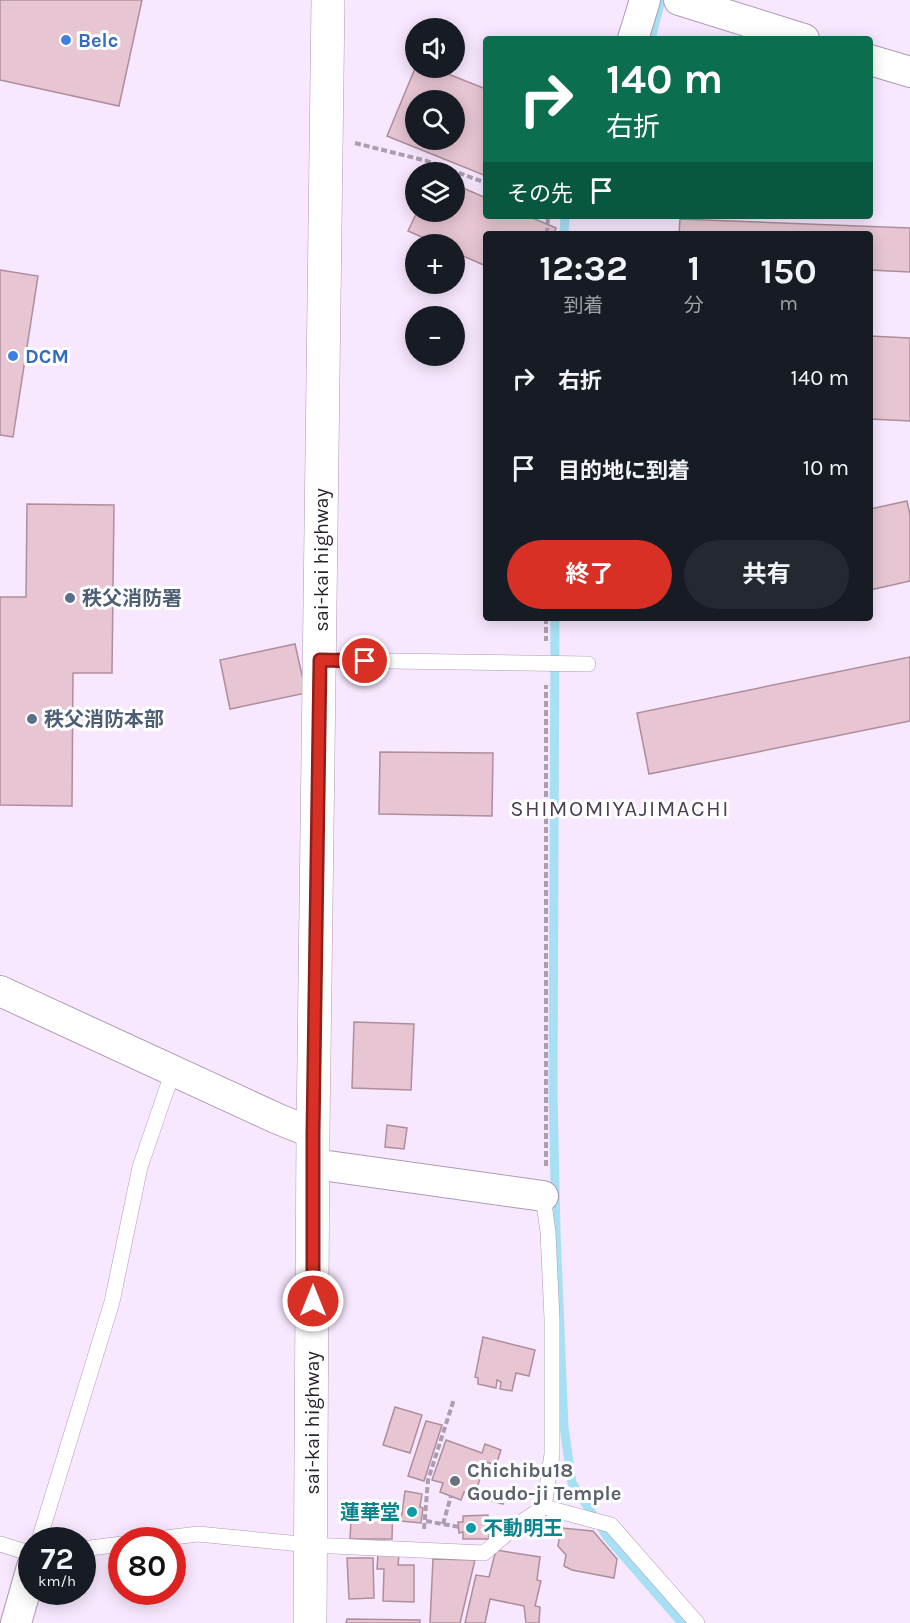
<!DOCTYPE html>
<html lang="ja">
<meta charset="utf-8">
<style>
:root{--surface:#171b24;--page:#242831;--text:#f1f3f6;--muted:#9ea1a6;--accent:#d93025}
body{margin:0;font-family:Karla,"Noto Sans JP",sans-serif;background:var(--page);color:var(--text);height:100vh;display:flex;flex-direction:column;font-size:22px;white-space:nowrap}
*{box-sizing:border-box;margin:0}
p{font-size:20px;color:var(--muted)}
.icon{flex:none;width:33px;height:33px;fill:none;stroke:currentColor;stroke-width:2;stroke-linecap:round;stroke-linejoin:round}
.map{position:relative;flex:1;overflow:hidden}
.details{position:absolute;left:483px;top:231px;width:390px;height:390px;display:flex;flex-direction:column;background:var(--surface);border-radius:6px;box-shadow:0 3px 15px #0003}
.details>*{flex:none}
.banner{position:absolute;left:483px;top:36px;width:390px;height:183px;border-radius:6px;box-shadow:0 3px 15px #0003;background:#0b6e4f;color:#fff;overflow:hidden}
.fabs{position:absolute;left:405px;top:18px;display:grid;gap:12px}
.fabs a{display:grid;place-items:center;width:60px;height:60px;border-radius:50%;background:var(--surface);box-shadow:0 3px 15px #0003;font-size:30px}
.speed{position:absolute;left:18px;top:1527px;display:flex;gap:12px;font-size:30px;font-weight:700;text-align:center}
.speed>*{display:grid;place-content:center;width:78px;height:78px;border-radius:50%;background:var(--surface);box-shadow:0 3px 15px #0003;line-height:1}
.speed small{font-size:15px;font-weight:400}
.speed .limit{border:9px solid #d22;background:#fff;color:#111}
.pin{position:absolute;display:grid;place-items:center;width:51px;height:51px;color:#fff;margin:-26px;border:3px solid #fff;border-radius:50%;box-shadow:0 2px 6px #0007}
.me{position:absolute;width:66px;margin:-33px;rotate:0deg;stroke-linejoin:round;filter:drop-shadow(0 0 4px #0008)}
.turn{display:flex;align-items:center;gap:21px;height:126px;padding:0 24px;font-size:27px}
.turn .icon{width:78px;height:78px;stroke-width:2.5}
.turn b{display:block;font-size:42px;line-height:51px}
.then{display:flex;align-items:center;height:57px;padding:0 24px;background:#0003;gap:12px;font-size:22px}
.eta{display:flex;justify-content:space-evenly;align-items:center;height:102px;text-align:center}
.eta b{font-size:36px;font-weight:700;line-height:42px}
.action{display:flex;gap:12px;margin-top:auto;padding:12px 24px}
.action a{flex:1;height:69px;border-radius:36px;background:var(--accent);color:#fff;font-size:24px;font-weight:700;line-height:69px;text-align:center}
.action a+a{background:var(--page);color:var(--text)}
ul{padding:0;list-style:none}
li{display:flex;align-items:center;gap:18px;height:90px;padding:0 24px}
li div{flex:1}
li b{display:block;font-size:22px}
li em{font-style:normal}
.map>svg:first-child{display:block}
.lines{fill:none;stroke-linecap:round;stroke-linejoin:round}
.stream{stroke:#a7e0f4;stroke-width:9}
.building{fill:#e7c5d3;stroke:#ae8e9c;stroke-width:1.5;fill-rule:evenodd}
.service-casing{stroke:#ac9ab4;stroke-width:16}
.minor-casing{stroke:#ac9ab4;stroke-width:32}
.trunk-casing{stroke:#ac9ab4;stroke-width:34}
.path{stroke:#ab9eb1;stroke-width:4;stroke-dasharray:6 3;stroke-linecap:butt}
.service{stroke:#fff;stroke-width:15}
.minor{stroke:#fff;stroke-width:30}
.trunk{stroke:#fff;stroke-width:33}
.route-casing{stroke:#8d1f18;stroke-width:15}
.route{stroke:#d93025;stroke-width:10}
.shop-dot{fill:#3f7fe0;stroke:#fff;stroke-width:2}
.service-dot{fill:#5c6f8a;stroke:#fff;stroke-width:2}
.worship-dot{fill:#6b7280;stroke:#fff;stroke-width:2}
.culture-dot{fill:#0f9aa8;stroke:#fff;stroke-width:2}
.labels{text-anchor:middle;stroke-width:6;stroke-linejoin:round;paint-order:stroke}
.shop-label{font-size:20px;font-weight:bold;fill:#366cbe;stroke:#fff;text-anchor:start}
.street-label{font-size:20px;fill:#2a232d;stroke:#fff}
.service-label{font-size:20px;font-weight:bold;fill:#4e5e75;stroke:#fff;text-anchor:start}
.worship-label{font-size:20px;font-weight:bold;fill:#5b616d;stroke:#fff;text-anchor:start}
.culture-label{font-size:20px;font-weight:bold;fill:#0d838f;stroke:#fff;text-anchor:end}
.quarter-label{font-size:22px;letter-spacing:1.5px;fill:#4d3d55;stroke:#fff}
</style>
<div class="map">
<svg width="910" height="1623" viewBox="0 0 910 1623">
<rect width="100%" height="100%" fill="#f8e8ff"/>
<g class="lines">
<g class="stream">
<polyline points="651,39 661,0"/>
<polyline points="564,234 565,216"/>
<polyline points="555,618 553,1092 556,1231 564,1427 572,1483 608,1538 682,1623"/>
</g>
</g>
<g class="building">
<polygon points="0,0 142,0 119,106 0,80"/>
<path d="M416 66 433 68 486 89V176L387 136ZM416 100H454V140H416Z"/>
<polygon points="454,184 486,198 486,216 528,216 556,228 554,234 486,234 486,266 454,252 454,244 438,244 408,231 417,212 454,212"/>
<polygon points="680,219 910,228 910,272 870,270 870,234 679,234"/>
<polygon points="0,270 38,276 13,437 0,435"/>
<polygon points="870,336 910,338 910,421 870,419"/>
<polygon points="907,501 910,515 910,581 870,590 870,509"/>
<polygon points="27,504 114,505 112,673 73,673 72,806 0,805 0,597 26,597"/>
<polygon points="295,644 306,693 230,709 220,660"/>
<polygon points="910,657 910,721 649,774 637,713"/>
<polygon points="380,752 493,753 492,816 379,814"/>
<polygon points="354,1022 414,1024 411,1090 352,1088"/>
<polygon points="387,1125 407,1128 404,1149 385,1147"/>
<polygon points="483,1337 535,1350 529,1376 516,1373 512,1391 500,1389 501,1382 497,1380 496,1388 478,1384 478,1378 475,1377"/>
<polygon points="395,1407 422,1415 410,1453 383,1445"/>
<polygon points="426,1421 442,1425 424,1481 408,1476"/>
<polygon points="446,1440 482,1453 485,1444 501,1450 496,1465 486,1462 474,1496 464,1492 461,1500 440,1492 443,1483 432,1480"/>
<polygon points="493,1488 506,1492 503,1504 489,1500"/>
<polygon points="405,1491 422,1494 420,1507 423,1508 421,1523 401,1521"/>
<polygon points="362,1501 393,1502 392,1539 350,1539 351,1520 355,1520 355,1505 362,1504"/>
<polygon points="488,1515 489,1539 463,1539 463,1532 459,1533 458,1522 463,1522 463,1516"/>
<polygon points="561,1528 593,1531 617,1559 614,1578 572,1570 564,1566 566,1555 558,1546"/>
<polygon points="496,1550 540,1557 537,1580 541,1581 535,1606 540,1607 539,1623 526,1623 524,1606 490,1599 485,1623 465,1623 476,1575 489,1577"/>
<polygon points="378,1554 399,1555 398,1565 414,1565 414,1602 383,1601 384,1569 377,1569"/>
<polygon points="347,1558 373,1558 374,1598 349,1599"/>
<polygon points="433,1559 475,1560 460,1623 430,1623"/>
<polygon points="347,1619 420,1620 420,1623 346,1623"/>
</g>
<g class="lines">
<g class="service-casing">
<g id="service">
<polyline points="320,660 588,664"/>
<polyline points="543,1196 548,1232 552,1319 552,1454 544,1507 611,1525 697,1623"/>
<polyline points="39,1540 112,1302 140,1167 173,1071"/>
<polyline points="149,1540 198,1534 311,1545 484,1553 517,1525 544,1507"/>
<polyline points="0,1544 32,1554"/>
<polyline points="82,1549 122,1544"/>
</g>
</g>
<g class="minor-casing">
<g id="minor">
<polyline points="679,0 804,39"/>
<polyline points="633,39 645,0"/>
<polyline points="870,60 910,72"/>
<polyline points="0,991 278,1119 313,1133"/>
<polyline points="314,1164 543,1196"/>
<polyline points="16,1623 32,1567"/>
</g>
</g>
<g class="trunk-casing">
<polyline id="trunk" points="310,1623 313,1133 328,0"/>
</g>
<g class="path">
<polyline points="355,143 427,161 486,183"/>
<polyline points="547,234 548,216"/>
<polyline points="546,618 546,641"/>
<polyline points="546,1166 546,685"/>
<polyline points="426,1521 459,1527"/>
<polyline points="443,1524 451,1496"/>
<polyline points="424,1529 428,1480 454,1399"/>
</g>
<use href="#service" class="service"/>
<use href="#minor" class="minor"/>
<use href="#trunk" class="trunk"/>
</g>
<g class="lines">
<g class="route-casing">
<polyline id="route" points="313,1301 313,1133 320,660 365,661"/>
</g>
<use href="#route" class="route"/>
</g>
<g class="shop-dot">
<circle cx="66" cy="40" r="6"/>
<circle cx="13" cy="356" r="6"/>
</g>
<g class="service-dot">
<circle cx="70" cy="598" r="6"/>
<circle cx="32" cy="719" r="6"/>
</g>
<circle class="worship-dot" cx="455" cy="1481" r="6"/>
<g class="culture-dot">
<circle cx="412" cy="1512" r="6"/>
<circle cx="471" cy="1528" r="6"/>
</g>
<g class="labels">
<g class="shop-label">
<text x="78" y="47">Belc</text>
<text x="25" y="363">DCM</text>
</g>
<g class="street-label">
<text transform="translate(321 560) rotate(-90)" y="7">sai-kai highway</text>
<text transform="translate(312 1423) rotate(-90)" y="7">sai-kai highway</text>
</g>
<g class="service-label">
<text x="82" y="605">秩父消防署</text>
<text x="44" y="726">秩父消防本部</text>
</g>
<g class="worship-label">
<text x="467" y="1477">Chichibu18<tspan x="467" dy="23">Goudo-ji Temple</tspan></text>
</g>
<g class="culture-label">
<text x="400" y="1519">蓮華堂</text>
<text x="483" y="1535" text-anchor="start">不動明王</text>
</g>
<g class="quarter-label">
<text x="620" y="816">SHIMOMIYAJIMACHI</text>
</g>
</g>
</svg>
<div class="fabs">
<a><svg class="icon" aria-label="sound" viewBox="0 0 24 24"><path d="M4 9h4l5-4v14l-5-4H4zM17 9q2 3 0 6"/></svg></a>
<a><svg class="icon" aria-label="search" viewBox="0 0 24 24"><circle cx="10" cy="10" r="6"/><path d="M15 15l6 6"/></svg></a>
<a><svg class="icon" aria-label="layers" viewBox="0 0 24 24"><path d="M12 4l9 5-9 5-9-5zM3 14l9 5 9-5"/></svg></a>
<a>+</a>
<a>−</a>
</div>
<div class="speed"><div>72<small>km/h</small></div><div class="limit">80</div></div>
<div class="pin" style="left:365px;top:661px;background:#d93025"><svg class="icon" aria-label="arrive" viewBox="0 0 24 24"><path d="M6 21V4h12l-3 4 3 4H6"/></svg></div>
<svg class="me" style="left:313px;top:1301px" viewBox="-20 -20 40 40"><circle r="17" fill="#d93025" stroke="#fff" stroke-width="3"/><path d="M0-11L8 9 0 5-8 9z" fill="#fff"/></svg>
<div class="banner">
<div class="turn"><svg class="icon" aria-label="right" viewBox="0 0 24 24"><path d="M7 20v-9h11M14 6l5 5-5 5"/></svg><div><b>140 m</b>右折</div></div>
<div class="then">その先<svg class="icon" aria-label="arrive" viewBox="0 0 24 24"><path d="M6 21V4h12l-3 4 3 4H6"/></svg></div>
</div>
<section class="details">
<div class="eta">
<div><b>12:32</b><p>到着</p></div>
<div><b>1</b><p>分</p></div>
<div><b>150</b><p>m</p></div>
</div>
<ul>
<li><svg class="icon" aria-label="right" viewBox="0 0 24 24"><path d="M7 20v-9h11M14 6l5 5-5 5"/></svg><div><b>右折</b></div><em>140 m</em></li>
<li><svg class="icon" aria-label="arrive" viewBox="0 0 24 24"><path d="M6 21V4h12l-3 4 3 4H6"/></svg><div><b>目的地に到着</b></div><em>10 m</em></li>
</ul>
<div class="action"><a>終了</a><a>共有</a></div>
</section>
</div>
